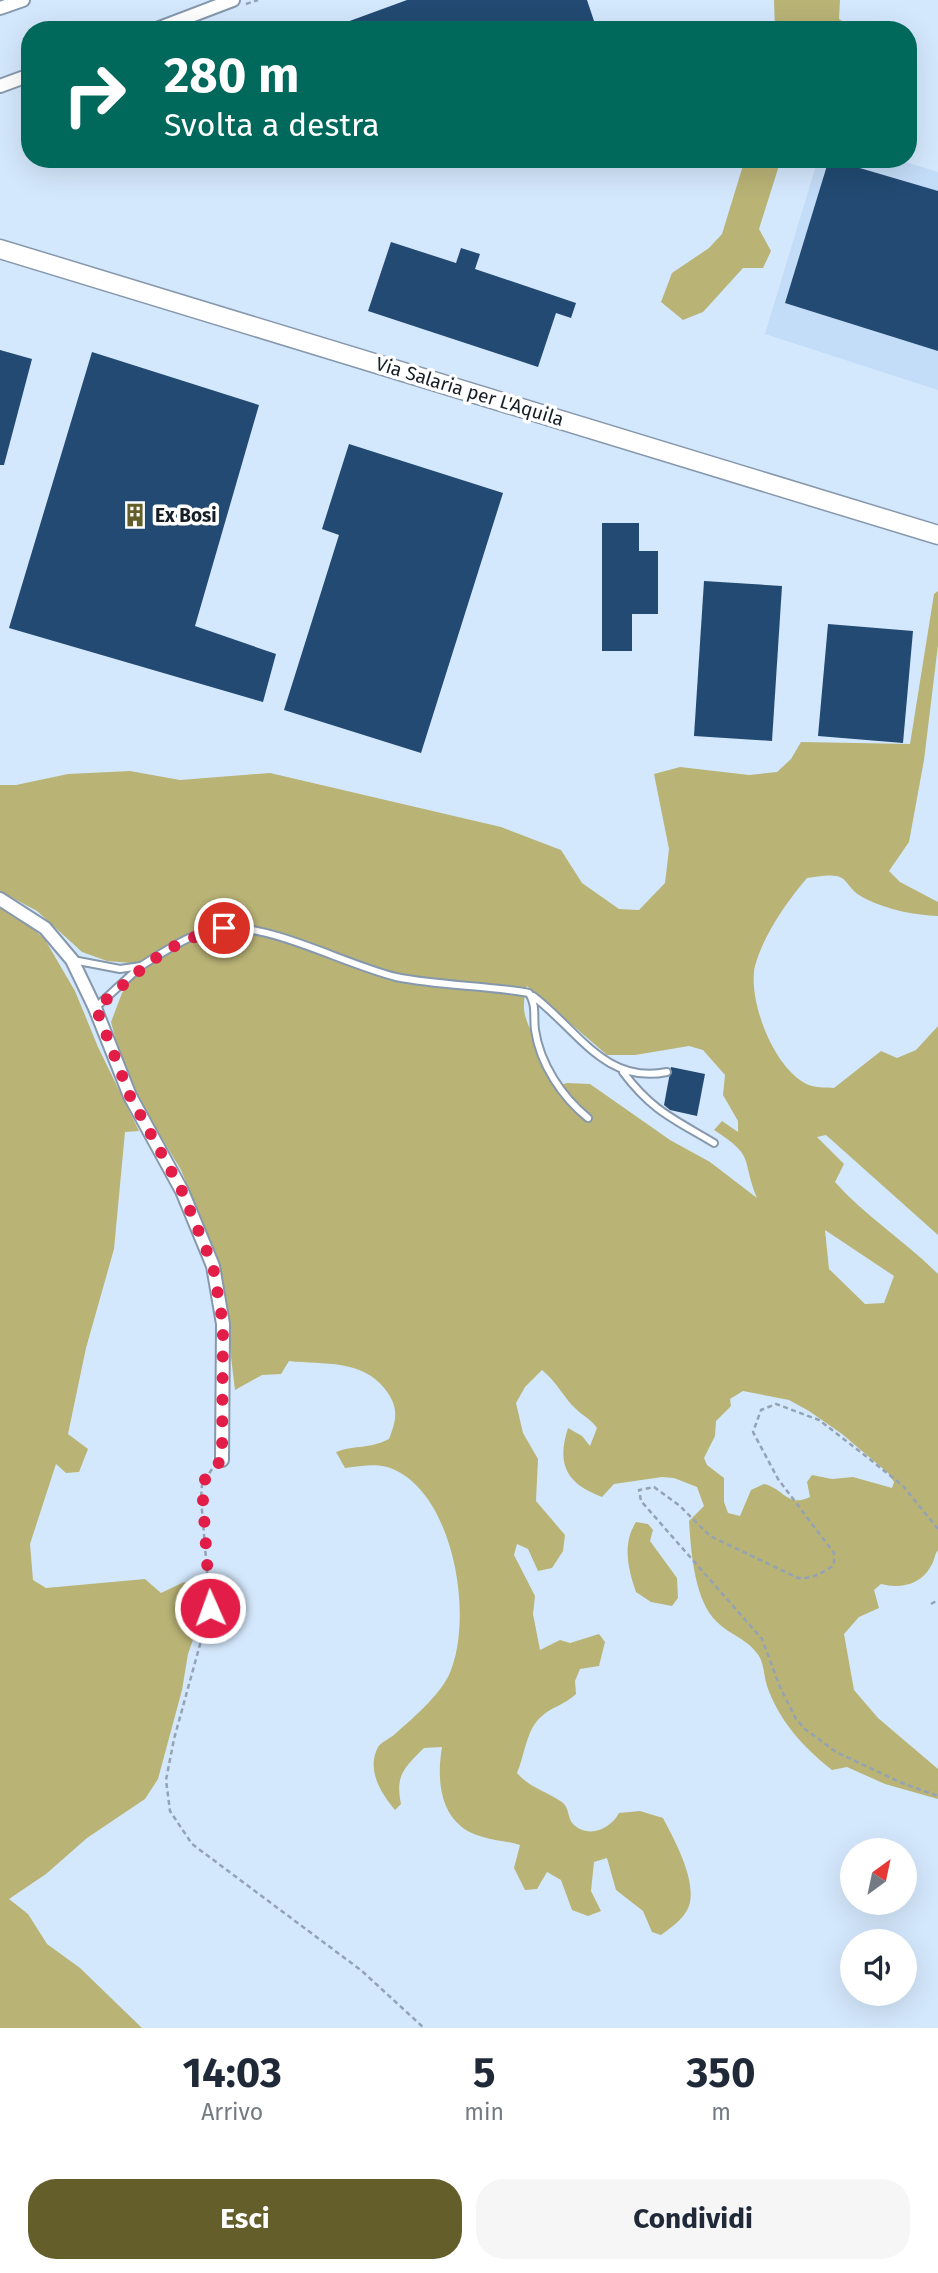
<!DOCTYPE html>
<html lang="it">
<style>
:root{--surface:#fff;--page:#f6f6f7;--text:#1f2937;--muted:#747a83;--accent:#635e2a}
body{margin:0;font-family:"Fira Sans",sans-serif;background:var(--page);color:var(--text);height:100vh;display:flex;flex-direction:column;font-size:26px;white-space:nowrap}
*{box-sizing:border-box;margin:0}
p{font-size:23px;color:var(--muted)}
.icon{flex:none;width:38px;height:38px;fill:none;stroke:currentColor;stroke-width:2;stroke-linecap:round;stroke-linejoin:round}
.map{position:relative;height:2028px;overflow:hidden}
.panel{display:flex;flex-direction:column;background:var(--surface);flex:1}
.panel>*{flex:none}
.banner{position:absolute;left:21px;top:21px;width:896px;height:147px;border-radius:28px;box-shadow:0 7px 28px #0002;background:#00695c;color:#fff;overflow:hidden}
.needle{width:46px;rotate:33deg}
.tools{position:absolute;left:840px;top:1838px;display:grid;gap:14px}
.tools a{display:grid;place-items:center;width:77px;height:77px;border-radius:50%;background:var(--surface);box-shadow:0 7px 28px #0002;font-size:35px}
.pin{position:absolute;display:grid;place-items:center;width:60px;height:60px;color:#fff;margin:-30px;border:4px solid #fff;border-radius:50%;box-shadow:0 2px 7px #0007}
.me{position:absolute;width:77px;margin:-38px;rotate:358deg;stroke-linejoin:round;filter:drop-shadow(0 0 5px #0008)}
.turn{display:flex;align-items:center;gap:24px;height:147px;padding:0 28px;font-size:32px}
.turn .icon{width:91px;height:91px;stroke-width:2.5}
.turn b{display:block;font-size:49px;line-height:60px}
.eta{display:flex;justify-content:space-evenly;align-items:center;height:119px;text-align:center}
.eta b{font-size:42px;font-weight:700;line-height:49px}
.primary-button{display:flex;gap:14px;margin-top:auto;padding:14px 28px}
.primary-button a{flex:1;height:80px;border-radius:28px;background:var(--accent);color:#fff;font-size:28px;font-weight:700;line-height:80px;text-align:center}
.primary-button a+a{background:var(--page);color:var(--text)}
.map>svg:first-child{display:block}
.built{fill:#c3dcf7}
.forest{fill:#b9b376;fill-rule:evenodd}
.building{fill:#224a72}
.lines{fill:none;stroke-linecap:round;stroke-linejoin:round}
.service-casing{stroke:#8698ac;stroke-width:10}
.minor-casing{stroke:#8698ac;stroke-width:16}
.secondary-casing{stroke:#8698ac;stroke-width:21}
.path{stroke:#94a3b4;stroke-width:2.5;stroke-dasharray:5 3.5;stroke-linecap:butt}
.service{stroke:#fff;stroke-width:6}
.minor{stroke:#fff;stroke-width:12}
.secondary{stroke:#fff;stroke-width:18}
.route{stroke:#e11d48;stroke-width:12;stroke-dasharray:0 21.6}
.labels{text-anchor:middle;stroke-width:7;stroke-linejoin:round;paint-order:stroke}
.street-label{font-size:19px;fill:#171e26;stroke:#fff}
.poi-label{font-size:19px;font-weight:bold;fill:#171e26;stroke:#fff;text-anchor:start}
</style>
<div class="map">
<svg width="938" height="2028" viewBox="0 0 938 2028">
<rect width="100%" height="100%" fill="#d4e8fd"/>
<polygon class="built" points="818,159 896,159 938,172 938,390 765,334"/>
<g class="forest">
<polygon points="774,0 840,0 839,19 855,30 775,30"/>
<polygon points="745,159 781,159 759,229 771,251 763,268 743,268 703,312 683,320 661,302 672,273 709,248 722,234"/>
<path d="M938 591V645L924 760 909 842 889 871 900 882 938 902V916C915 915 889 910 868 900 836 885 858 869 807 878 787 901 763 936 755 966 747 1001 776 1075 812 1086 819 1088 827 1087 834 1088L881 1051 897 1058 916 1050 938 1026V1235L826 1135 817 1137 844 1164 835 1182C866 1217 905 1241 938 1274V1550C934 1555 935 1560 931 1566 921 1585 900 1589 881 1584L874 1590 879 1608 859 1617 844 1634 854 1690 878 1718 938 1769V1799L885 1784 847 1767 832 1770C804 1748 779 1721 767 1686 764 1677 764 1664 759 1656 748 1639 730 1635 717 1622 694 1600 691 1551 689 1521L704 1506 697 1487 674 1478 662 1477 614 1484 602 1497C567 1484 556 1465 568 1428L582 1436 590 1446 597 1428C591 1419 583 1416 576 1409 563 1397 558 1383 542 1370L525 1387 516 1403 523 1433 538 1459 536 1501 565 1535 563 1551 552 1568 538 1571 528 1549 517 1544 514 1555 535 1596 533 1614 540 1650 560 1640 570 1643 599 1634 605 1642 599 1666 580 1669 575 1681 576 1694C563 1706 551 1707 542 1716 526 1729 525 1755 517 1773 530 1788 546 1791 562 1802 570 1808 567 1819 574 1825 590 1839 611 1828 619 1813L640 1811 663 1818C674 1839 695 1877 690 1902 687 1917 672 1927 661 1935L652 1932 643 1911 616 1890 607 1858 594 1862 591 1891 601 1911 588 1916 572 1910 561 1880 547 1872 537 1889 525 1890 514 1868 520 1845C508 1841 495 1841 483 1837 440 1826 436 1782 442 1747L424 1748C404 1768 395 1775 401 1804L395 1810C381 1793 366 1770 378 1747 381 1742 391 1738 395 1734 413 1718 438 1697 449 1675 474 1620 455 1500 397 1471 380 1462 364 1466 345 1468L336 1452C357 1444 367 1450 389 1439 397 1419 399 1407 385 1389 361 1359 325 1365 289 1361L281 1374 262 1375 235 1390 220 1266 181 1170 127 1081 111 1022 122 993 142 964 107 961 82 952 37 911 0 891V785H16L68 774 130 771 180 780 270 773 501 827 561 850 582 883 619 909 639 910 665 883 669 849 654 774 680 767 749 775 777 772 791 759 801 742 910 744 934 594ZM527 986 607 1055H635L689 1046 703 1050 725 1075 723 1095 738 1121V1132L722 1121 714 1130C756 1157 741 1158 757 1198L710 1162 670 1140 590 1084 567 1083 555 1087C546 1073 543 1061 537 1045 528 1021 519 1015 527 986ZM825 1230 894 1276 884 1303 865 1304 829 1269ZM743 1391 789 1400 809 1411 842 1434 888 1473 894 1482 892 1488 853 1477 832 1479 812 1475 807 1482 810 1497C787 1508 785 1489 764 1484L751 1490 740 1516 728 1513 724 1502V1478L707 1465 704 1458 715 1436 716 1421 731 1406 730 1399Z"/>
<polygon points="0,908 15,915 44,938 75,991 98,1047 139,1131 125,1132 114,1249 86,1348 68,1434 88,1449 79,1472 66,1473 56,1464 30,1544 33,1580 46,1588 145,1579 161,1593 184,1582 202,1593 204,1608 188,1654 182,1690 158,1779 145,1799 87,1838 46,1874 9,1899 28,1914 47,1944 80,1968 142,2028 0,2028"/>
<path d="M636 1522 648 1524 653 1530 650 1541 677 1578 678 1598 672 1606 651 1602 636 1592C628 1569 622 1544 636 1522Z"/>
</g>
<g class="building">
<polygon points="407,0 587,0 597,30 325,30"/>
<polygon points="829,159 938,191 938,351 785,303"/>
<polygon points="391,242 456,263 461,248 480,254 475,269 576,303 571,318 556,313 538,367 368,311"/>
<polygon points="0,350 32,359 4,465 0,465"/>
<polygon points="92,352 259,405 195,626 276,654 263,702 9,628"/>
<polygon points="349,444 503,493 421,753 284,710 339,535 322,529"/>
<polygon points="602,523 639,523 639,551 658,551 658,614 632,614 632,651 602,651"/>
<polygon points="704,581 782,586 772,741 694,736"/>
<polygon points="828,624 913,631 903,743 818,736"/>
<polygon points="671,1067 705,1074 697,1116 670,1110 664,1105"/>
</g>
<g class="lines">
<g class="service-casing">
<g id="service">
<polyline points="73,960 120,969 141,966 95,1008"/>
<path d="M141 966C167 950 195 929 228 928 274 926 347 965 396 977 440 986 485 985 529 993 537 1007 533 1015 535 1030 540 1064 562 1097 588 1118"/>
<path d="M533 996C577 1029 605 1085 667 1072"/>
<path d="M623 1072C652 1111 674 1119 714 1143"/>
</g>
</g>
<g class="minor-casing">
<g id="minor">
<polyline points="0,8 23,0"/>
<polyline points="154,30 233,0"/>
<polyline points="0,86 30,75"/>
<polyline points="0,899 45,928 72,960 95,1008 130,1096 182,1191 213,1266 223,1324 222,1460"/>
</g>
</g>
<g class="secondary-casing">
<polyline id="secondary" points="0,249 938,535"/>
</g>
<g class="path">
<polyline points="246,4 258,0"/>
<polyline points="212,1469 202,1485 201,1498 210,1608 174,1739 166,1780 170,1811 192,1844 362,1971 424,2028"/>
<path d="M938 1529 903 1486 867 1457 819 1420 776 1404 761 1410 753 1432 778 1479 834 1553V1565C823 1573 812 1579 798 1578L710 1536 680 1506 654 1487 639 1490 641 1501 762 1639 780 1687 796 1719 805 1729 836 1752 902 1783 938 1796"/>
<polyline points="931,1604 938,1600"/>
</g>
<use href="#service" class="service"/>
<use href="#minor" class="minor"/>
<use href="#secondary" class="secondary"/>
</g>
<g class="lines">
<path class="route" d="M210 1608 202 1485 209 1472 222 1460 223 1324 213 1266 182 1191 130 1096 96 1008C143 970 161 943 224 928"/>
</g>
<defs>
<g id="building-bare" transform="scale(1.89)"><path d="M-4-6H4V6H1V3H-1V6H-4ZM-2.5-4.3h1.7v1.8h-1.7ZM.8-4.3h1.7v1.8H.8ZM-2.5-1h1.7V.8h-1.7ZM.8-1h1.7V.8H.8Z" fill="#635e2a" stroke="#fff" stroke-width="2.5" paint-order="stroke"/></g>
</defs>
<g fill-rule="evenodd">
<use href="#building-bare" x="135" y="515"/>
</g>
<g class="labels">
<g class="street-label">
<text transform="translate(470 391) rotate(17)" y="7">Via Salaria per L'Aquila</text>
</g>
<g class="poi-label">
<text x="155" y="522">Ex Bosi</text>
</g>
</g>
</svg>
<div class="tools">
<a><svg class="needle" viewBox="-14 -14 28 28"><path d="M0-13l5 13h-10z" fill="#e53935"/><path d="M0 13l5-13h-10z" fill="#747a83"/></svg></a>
<a><svg class="icon" aria-label="sound" viewBox="0 0 24 24"><path d="M4 9h4l5-4v14l-5-4H4zM17 9q2 3 0 6"/></svg></a>
</div>
<div class="pin" style="left:224px;top:928px;background:#d93025"><svg class="icon" aria-label="arrive" viewBox="0 0 24 24"><path d="M6 21V4h12l-3 4 3 4H6"/></svg></div>
<svg class="me" style="left:210px;top:1608px" viewBox="-20 -20 40 40"><circle r="17" fill="#e11d48" stroke="#fff" stroke-width="3"/><path d="M0-11L8 9 0 5-8 9z" fill="#fff"/></svg>
<div class="banner">
<div class="turn"><svg class="icon" aria-label="right" viewBox="0 0 24 24"><path d="M7 20v-9h11M14 6l5 5-5 5"/></svg><div><b>280 m</b>Svolta a destra</div></div>
</div>
</div>
<section class="panel">
<div class="eta">
<div><b>14:03</b><p>Arrivo</p></div>
<div><b>5</b><p>min</p></div>
<div><b>350</b><p>m</p></div>
</div>
<div class="primary-button"><a>Esci</a><a>Condividi</a></div>
</section>
